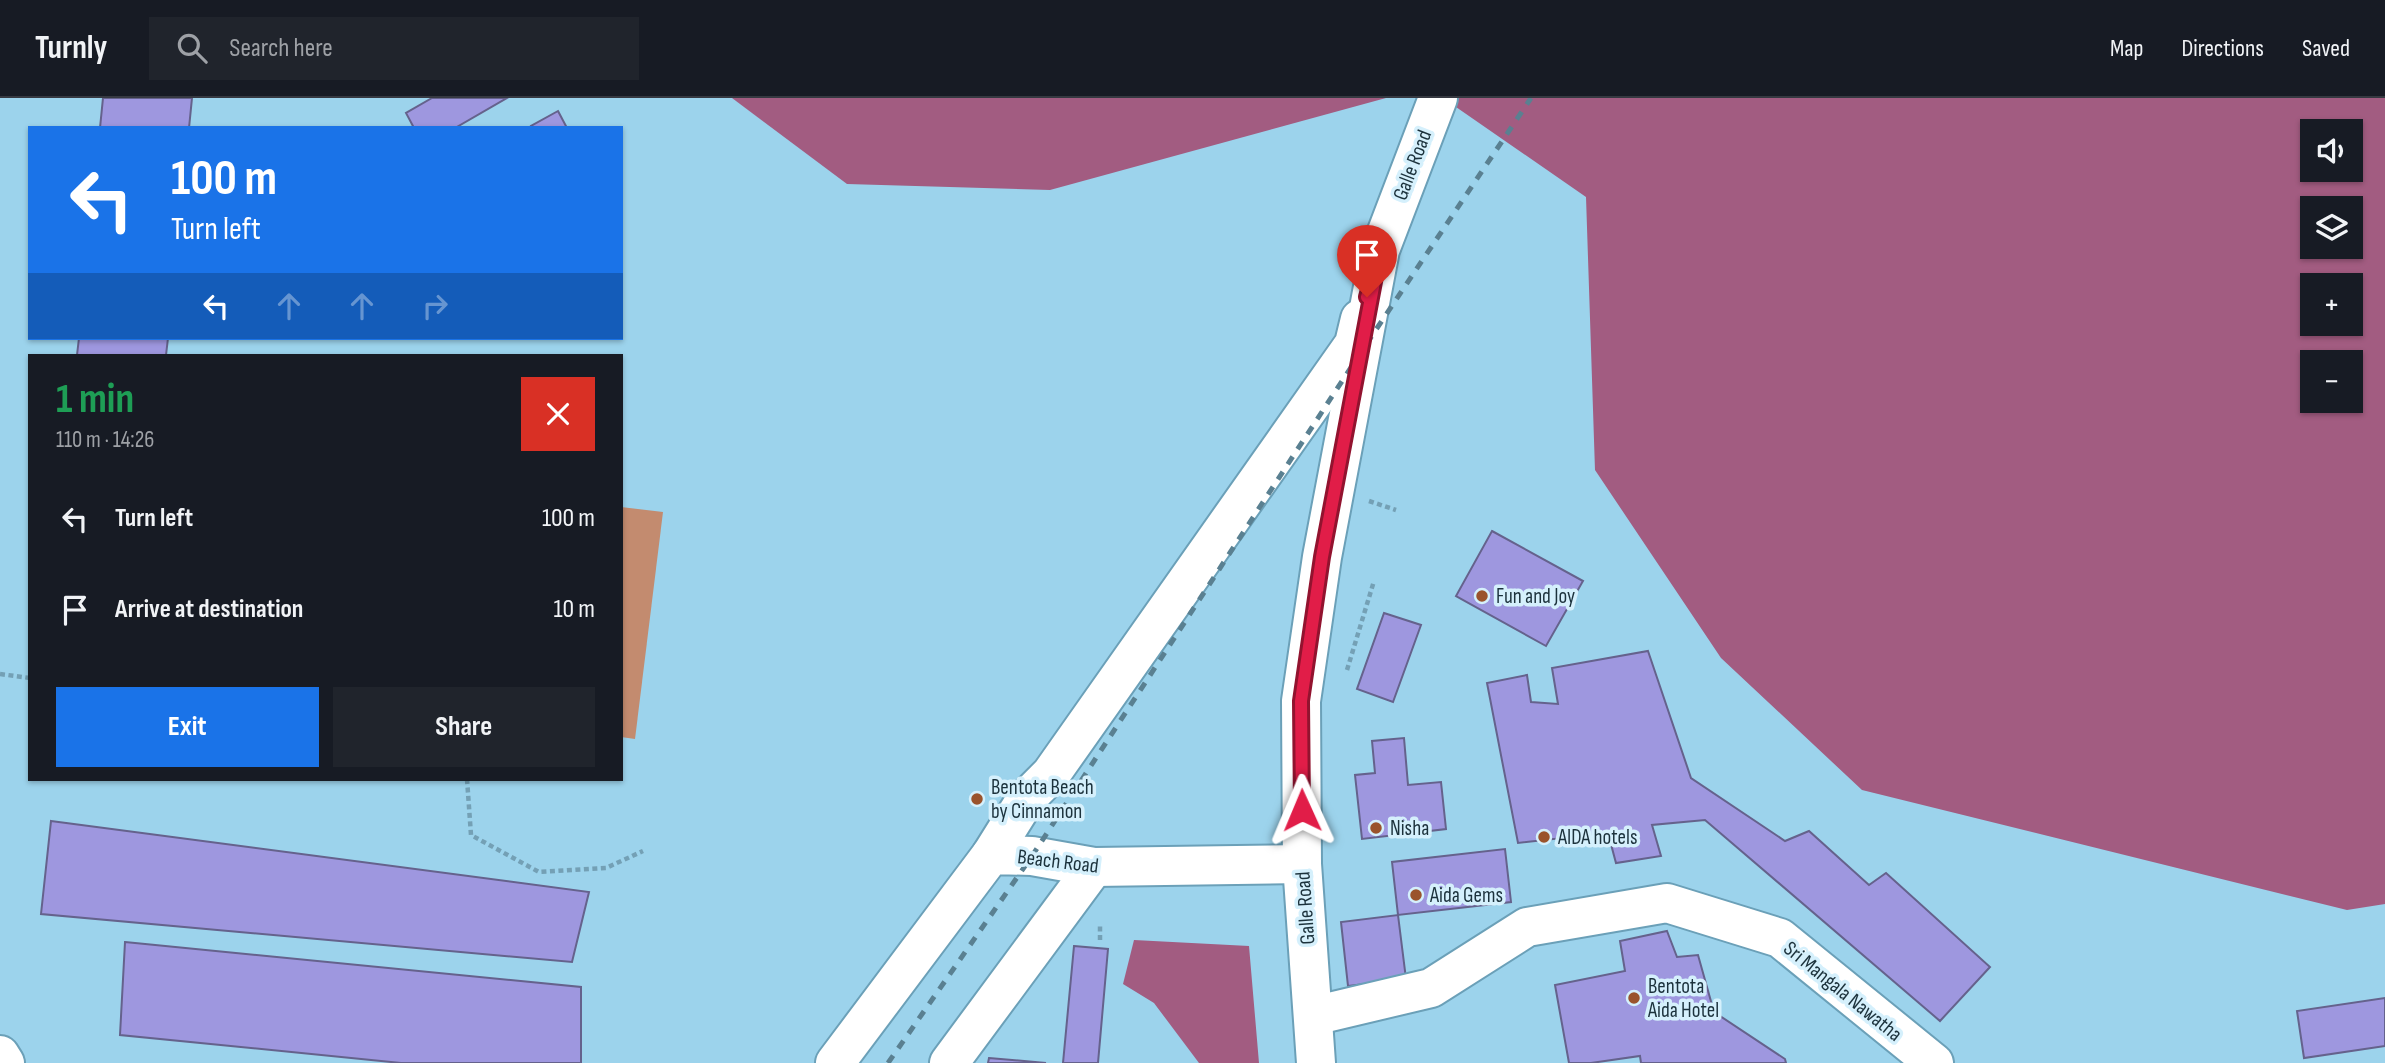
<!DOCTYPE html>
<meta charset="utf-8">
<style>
:root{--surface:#171b24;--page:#20242c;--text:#f1f3f6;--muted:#9ea1a6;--line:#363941;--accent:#1a73e8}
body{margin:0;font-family:"Sofia Sans Condensed",sans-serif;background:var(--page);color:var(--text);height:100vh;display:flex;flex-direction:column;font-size:26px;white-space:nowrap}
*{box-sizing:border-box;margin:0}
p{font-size:23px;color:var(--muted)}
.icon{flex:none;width:38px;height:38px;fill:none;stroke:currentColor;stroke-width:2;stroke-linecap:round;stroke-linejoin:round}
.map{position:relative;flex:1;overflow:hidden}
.drawer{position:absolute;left:28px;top:256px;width:595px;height:427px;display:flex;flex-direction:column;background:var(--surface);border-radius:0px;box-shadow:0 2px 5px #0004}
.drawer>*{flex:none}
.banner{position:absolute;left:28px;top:28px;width:595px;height:214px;border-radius:0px;box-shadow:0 2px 5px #0004;background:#1a73e8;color:#fff;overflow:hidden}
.buttons{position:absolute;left:2300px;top:21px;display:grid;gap:14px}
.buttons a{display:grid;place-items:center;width:63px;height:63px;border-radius:0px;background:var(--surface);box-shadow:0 2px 5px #0004;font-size:35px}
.pin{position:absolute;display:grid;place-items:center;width:60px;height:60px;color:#fff;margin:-72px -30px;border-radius:50% 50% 50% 0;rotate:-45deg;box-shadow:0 0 7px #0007}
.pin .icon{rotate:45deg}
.me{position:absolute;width:77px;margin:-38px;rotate:359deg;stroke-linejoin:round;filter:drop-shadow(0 0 5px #0008)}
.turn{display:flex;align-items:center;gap:24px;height:147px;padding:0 28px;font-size:32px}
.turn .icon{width:91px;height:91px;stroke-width:2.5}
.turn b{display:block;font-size:49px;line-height:60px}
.lanes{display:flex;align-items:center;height:66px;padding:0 28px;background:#0003;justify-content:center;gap:35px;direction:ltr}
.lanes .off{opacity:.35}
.round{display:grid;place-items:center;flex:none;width:74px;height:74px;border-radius:0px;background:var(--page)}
.headline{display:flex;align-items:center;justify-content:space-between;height:119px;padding:0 28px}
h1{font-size:42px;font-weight:700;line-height:52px;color:#1e9e55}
.action{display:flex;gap:14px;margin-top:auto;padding:14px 28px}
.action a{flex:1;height:80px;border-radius:0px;background:var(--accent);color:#fff;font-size:28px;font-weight:700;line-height:80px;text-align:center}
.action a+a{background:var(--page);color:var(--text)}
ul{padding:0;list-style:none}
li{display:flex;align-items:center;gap:21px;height:91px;padding:0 28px}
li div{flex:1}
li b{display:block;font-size:26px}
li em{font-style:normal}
header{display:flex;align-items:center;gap:42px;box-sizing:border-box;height:98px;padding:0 35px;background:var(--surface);border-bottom:2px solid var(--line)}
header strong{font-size:33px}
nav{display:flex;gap:38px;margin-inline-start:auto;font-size:24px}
.search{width:490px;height:63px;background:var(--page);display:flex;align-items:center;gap:18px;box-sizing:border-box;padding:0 24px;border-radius:0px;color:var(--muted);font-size:26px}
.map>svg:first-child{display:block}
.green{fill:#c38b6f}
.water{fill:#a25c81;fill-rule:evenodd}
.building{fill:#9e97df;stroke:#65628c;stroke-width:2}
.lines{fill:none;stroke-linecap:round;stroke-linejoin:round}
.minor-casing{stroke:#6ba0b8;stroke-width:42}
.highway-casing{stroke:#6ba0b8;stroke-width:42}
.path{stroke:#74a0b5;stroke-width:4.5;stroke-dasharray:5 3.5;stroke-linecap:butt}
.minor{stroke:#fff;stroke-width:38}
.highway{stroke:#fff;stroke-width:38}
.rail{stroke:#5a8091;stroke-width:5;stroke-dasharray:9 9;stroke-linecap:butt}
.route-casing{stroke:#92132f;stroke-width:18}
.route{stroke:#e11d48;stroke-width:12}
.poi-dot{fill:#9a532c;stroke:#d5f0fc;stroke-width:2.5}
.labels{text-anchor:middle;stroke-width:7;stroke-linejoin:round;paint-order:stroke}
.street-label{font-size:21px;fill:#1c323c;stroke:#d5f0fc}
.poi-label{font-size:21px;fill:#1c323c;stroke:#d5f0fc;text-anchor:start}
</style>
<header>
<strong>Turnly</strong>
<div class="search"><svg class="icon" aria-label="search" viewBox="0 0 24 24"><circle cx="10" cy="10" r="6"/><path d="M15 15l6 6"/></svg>Search here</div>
<nav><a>Map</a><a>Directions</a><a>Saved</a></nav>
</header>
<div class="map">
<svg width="2385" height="965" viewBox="0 0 2385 965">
<rect width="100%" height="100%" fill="#9cd3ec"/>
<polygon class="green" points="621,409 663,414 635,641 621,639"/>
<g class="water">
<polygon points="732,0 1386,0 1050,92 847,86"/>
<path d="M1443 0H2385V806L2347 812 1862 692 1721 560 1595 372 1586 99ZM2312 33H2350V72H2312ZM2312 110H2350V149H2312ZM2312 187H2350V226H2312ZM2312 264H2350V303H2312Z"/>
<polygon points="1134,842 1249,848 1259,965 1199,965 1154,905 1123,886"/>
</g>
<g class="building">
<polygon points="103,0 192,0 189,30 100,30"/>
<polygon points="432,0 507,0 455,30 414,30 406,15"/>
<polygon points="558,13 567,30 532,30 531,28"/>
<polygon points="79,240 168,240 166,257 77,257"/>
<polygon points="1492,433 1583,483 1546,548 1456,498"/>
<polygon points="1384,515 1421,527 1393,604 1357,591"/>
<polygon points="1648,553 1691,680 1785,743 1809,733 1869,787 1886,775 1990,869 1940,923 1705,722 1652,727 1661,758 1616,765 1608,735 1518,745 1487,585 1527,577 1531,604 1558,606 1552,570"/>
<polygon points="1404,640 1408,687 1441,684 1446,731 1362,741 1355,677 1375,675 1372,643"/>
<polygon points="51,723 589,794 572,864 41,816"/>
<polygon points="1505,751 1511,804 1398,817 1392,764"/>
<polygon points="1398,817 1406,881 1348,888 1341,824"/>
<polygon points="1667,833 1677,859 1698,857 1714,914 1785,961 1786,965 1641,965 1640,958 1591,965 1569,965 1555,887 1625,873 1620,843"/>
<polygon points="125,844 581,889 581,965 401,965 120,937"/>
<polygon points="1074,848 1108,851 1098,965 1063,965"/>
<polygon points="2385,900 2385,948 2304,960 2297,913"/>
<polygon points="989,960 1046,965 988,965"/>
</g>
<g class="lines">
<g class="minor-casing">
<g id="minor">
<polyline points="991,757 1026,701 1051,676 1354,246 1360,221"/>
<polyline points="1313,918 1431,890 1527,829 1667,805 1780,840 1934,965"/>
<polyline points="0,957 5,965"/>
<polyline points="835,965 991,757 1032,758 1094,769 1302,766"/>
<polyline points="949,965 1094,769"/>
</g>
</g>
<g class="highway-casing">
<polyline id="highway" points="1316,965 1302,766 1301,603 1322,459 1380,152 1438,0"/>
</g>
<g class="path">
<polyline points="1369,403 1396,412"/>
<polyline points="1347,572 1374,483"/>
<polyline points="0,576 30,580"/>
<polyline points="467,681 471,737 539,774 606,770 643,753"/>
<polyline points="1100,842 1100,825"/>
</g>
<use href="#minor" class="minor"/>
<use href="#highway" class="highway"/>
<polyline class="rail" points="888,965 1032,758 1363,251 1531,0"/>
</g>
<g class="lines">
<g class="route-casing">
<polyline id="route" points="1302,712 1301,603 1322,459 1380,152 1367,199"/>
</g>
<use href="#route" class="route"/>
</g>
<g class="poi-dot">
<circle cx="1482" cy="498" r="7"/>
<circle cx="977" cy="701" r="7"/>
<circle cx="1376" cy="730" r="7"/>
<circle cx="1544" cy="739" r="7"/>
<circle cx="1416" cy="797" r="7"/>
<circle cx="1634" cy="900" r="7"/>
</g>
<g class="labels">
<g class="street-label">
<text transform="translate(1412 67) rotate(-69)" y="7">Galle Road</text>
<text transform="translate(1058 763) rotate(7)" y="7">Beach Road</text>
<text transform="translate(1305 810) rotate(-94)" y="7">Galle Road</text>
<text transform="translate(1843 893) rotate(39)" y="7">Sri Mangala Nawatha</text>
</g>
<g class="poi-label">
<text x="1496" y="505">Fun and Joy</text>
<text x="991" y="696">Bentota Beach<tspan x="991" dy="24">by Cinnamon</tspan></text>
<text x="1390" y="737">Nisha</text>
<text x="1558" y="746">AIDA hotels</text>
<text x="1430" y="804">Aida Gems</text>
<text x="1648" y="895">Bentota<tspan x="1648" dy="24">Aida Hotel</tspan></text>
</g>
</g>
</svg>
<div class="buttons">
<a><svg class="icon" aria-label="sound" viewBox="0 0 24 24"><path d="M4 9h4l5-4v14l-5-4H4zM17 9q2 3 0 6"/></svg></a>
<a><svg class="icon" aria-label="layers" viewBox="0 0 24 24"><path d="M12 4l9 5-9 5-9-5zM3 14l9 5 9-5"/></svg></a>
<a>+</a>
<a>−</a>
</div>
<div class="pin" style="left:1367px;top:199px;background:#d93025"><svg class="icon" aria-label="arrive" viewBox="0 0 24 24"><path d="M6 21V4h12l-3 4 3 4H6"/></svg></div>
<svg class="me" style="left:1302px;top:712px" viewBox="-20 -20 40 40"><path d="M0-17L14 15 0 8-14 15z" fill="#e11d48" stroke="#fff" stroke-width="4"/></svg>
<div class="banner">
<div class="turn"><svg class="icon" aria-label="left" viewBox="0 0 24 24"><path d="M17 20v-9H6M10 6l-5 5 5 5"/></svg><div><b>100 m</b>Turn left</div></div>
<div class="lanes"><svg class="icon" aria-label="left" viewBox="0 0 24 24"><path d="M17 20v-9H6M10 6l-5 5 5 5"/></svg><svg class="icon off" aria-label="ahead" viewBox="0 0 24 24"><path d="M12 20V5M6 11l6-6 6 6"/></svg><svg class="icon off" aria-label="ahead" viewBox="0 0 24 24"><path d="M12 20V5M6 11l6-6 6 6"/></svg><svg class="icon off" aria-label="right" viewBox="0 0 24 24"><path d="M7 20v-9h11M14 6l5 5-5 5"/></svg></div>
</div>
<section class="drawer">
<div class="headline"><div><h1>1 min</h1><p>110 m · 14:26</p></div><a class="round" style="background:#d93025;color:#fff"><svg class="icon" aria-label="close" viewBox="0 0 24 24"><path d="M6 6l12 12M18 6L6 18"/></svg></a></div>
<ul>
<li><svg class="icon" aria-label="left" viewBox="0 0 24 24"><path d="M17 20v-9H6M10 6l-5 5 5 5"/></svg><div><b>Turn left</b></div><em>100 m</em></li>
<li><svg class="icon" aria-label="arrive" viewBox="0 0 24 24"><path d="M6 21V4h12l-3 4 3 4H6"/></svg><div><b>Arrive at destination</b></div><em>10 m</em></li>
</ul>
<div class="action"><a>Exit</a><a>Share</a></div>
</section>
</div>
